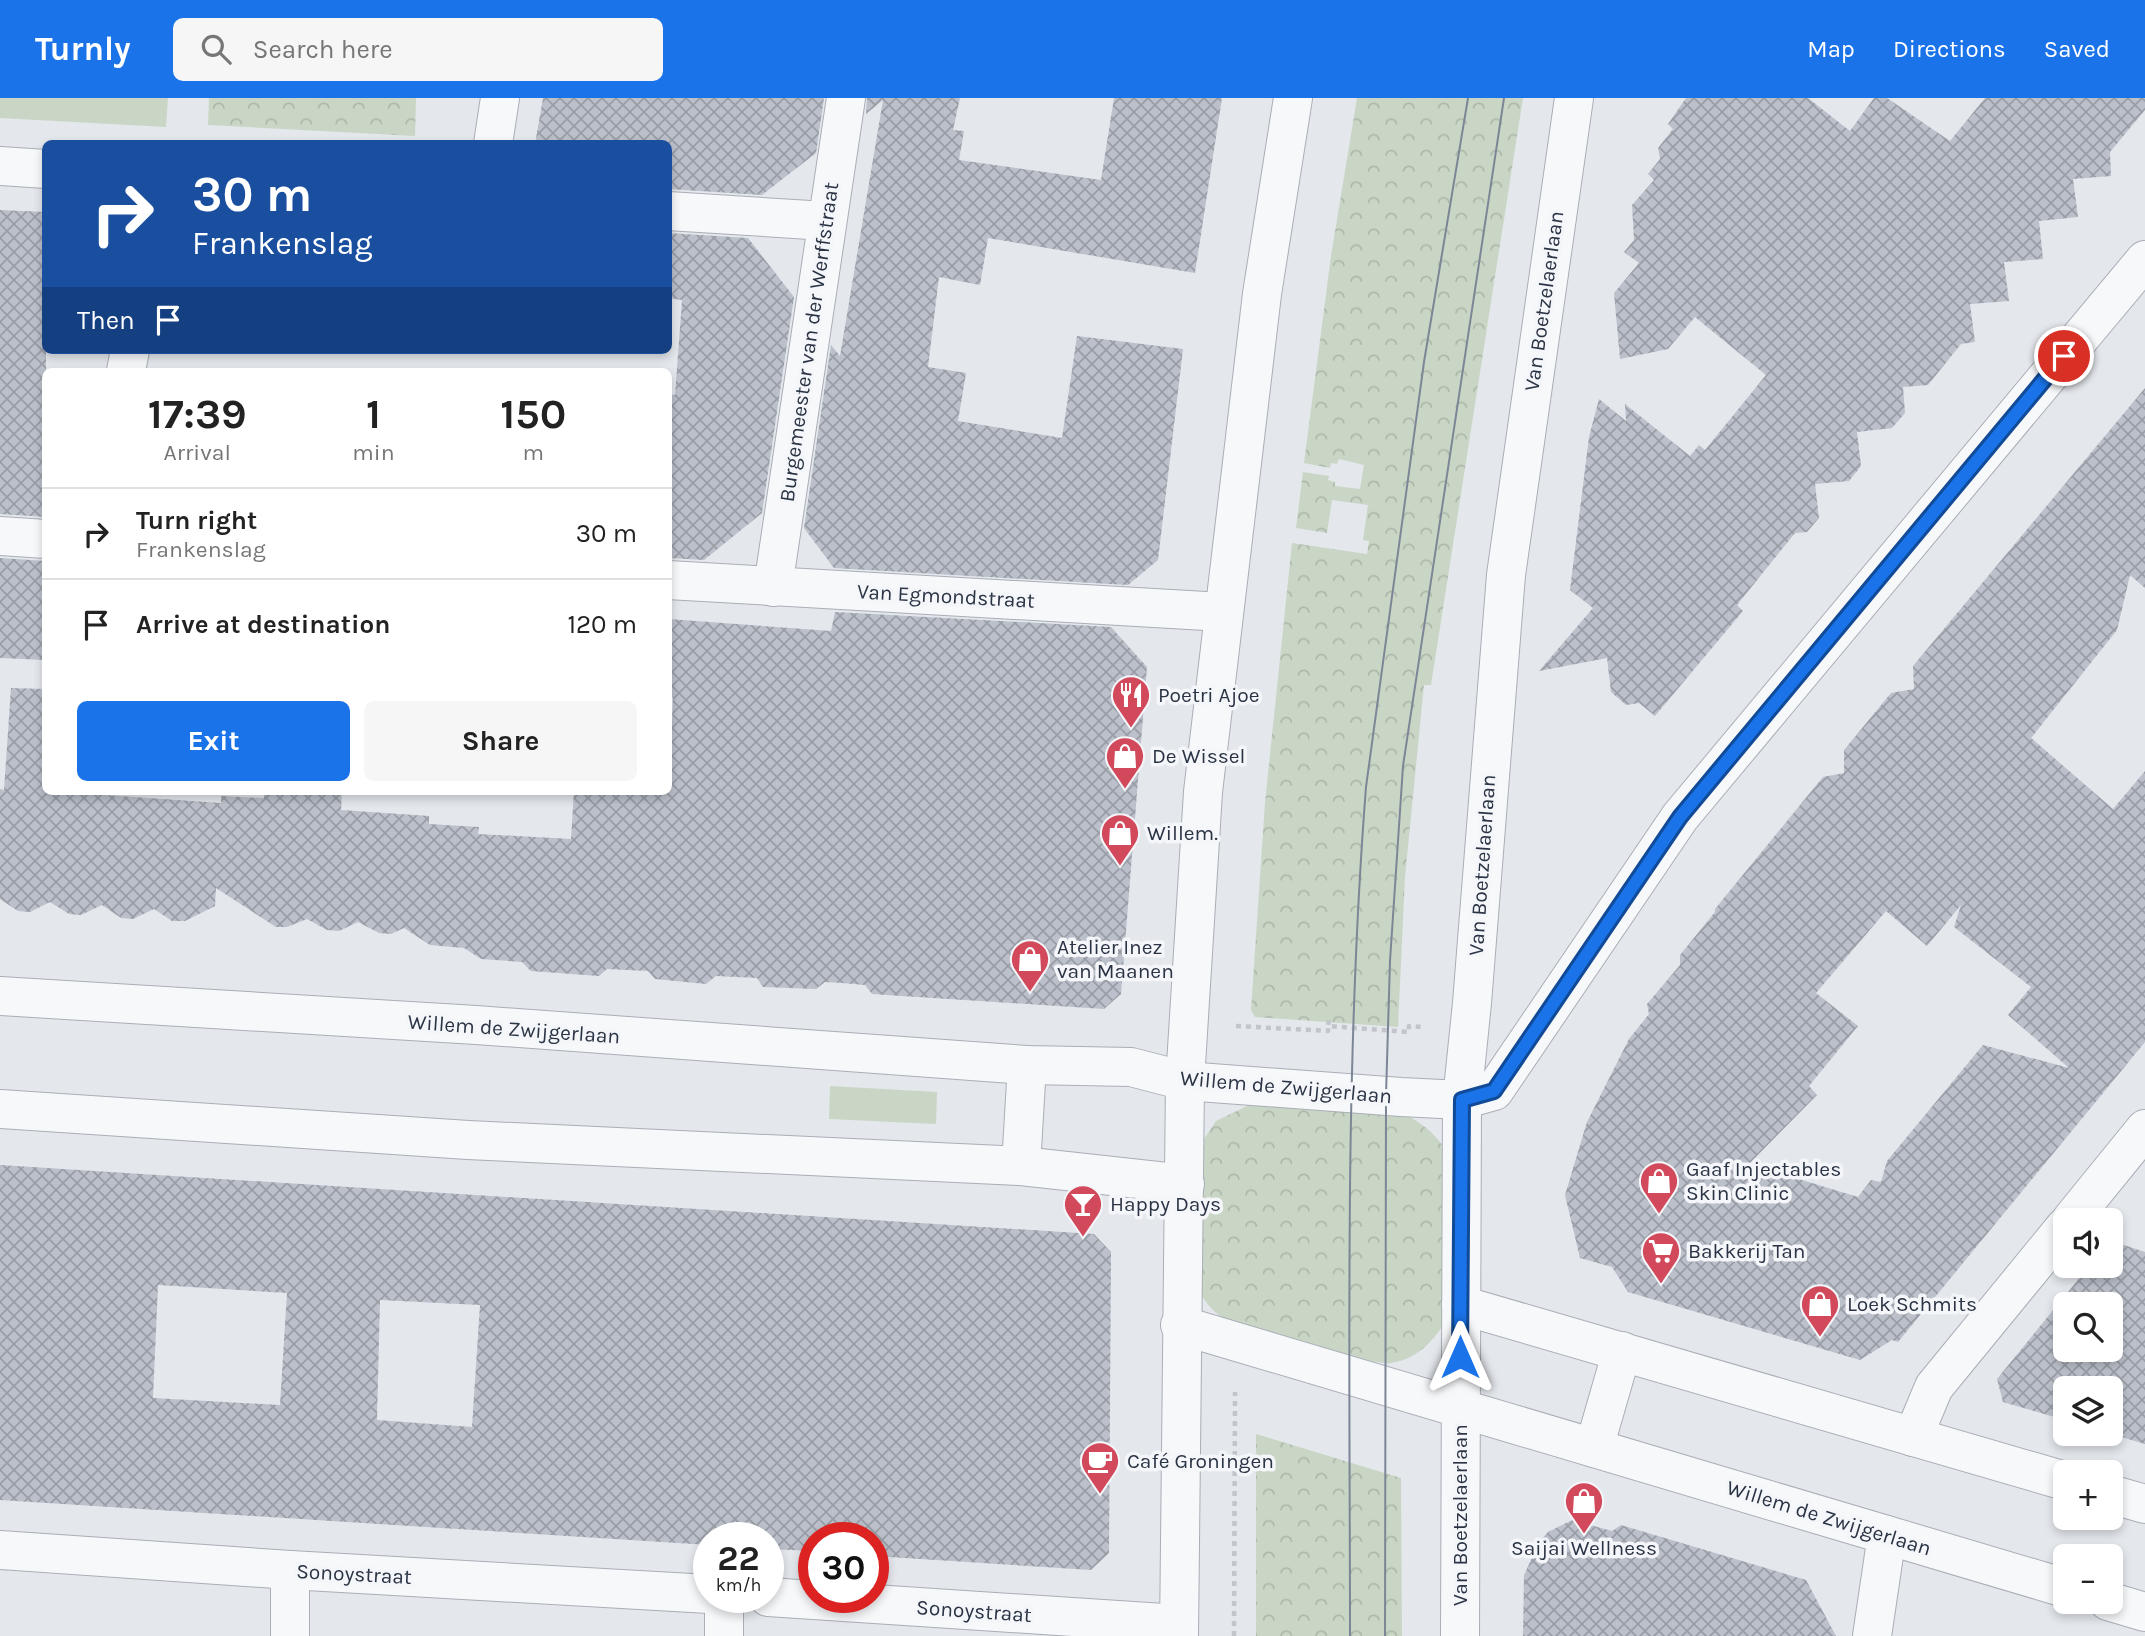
<!DOCTYPE html>
<meta charset="utf-8">
<style>
:root{--surface:#fff;--page:#f6f6f6;--text:#222;--muted:#767676;--line:#e0e0e0;--accent:#1a73e8}
body{margin:0;font-family:Karla,sans-serif;background:var(--page);color:var(--text);height:100vh;display:flex;flex-direction:column;font-size:26px;white-space:nowrap}
*{box-sizing:border-box;margin:0}
p{font-size:23px;color:var(--muted)}
.icon{flex:none;width:38px;height:38px;fill:none;stroke:currentColor;stroke-width:2;stroke-linecap:round;stroke-linejoin:round}
.map{position:relative;flex:1;overflow:hidden}
.panel{position:absolute;left:42px;top:270px;width:630px;height:427px;display:flex;flex-direction:column;background:var(--surface);border-radius:10px;box-shadow:0 4px 10px #0003}
.panel>*{flex:none}
.banner{position:absolute;left:42px;top:42px;width:630px;height:214px;border-radius:10px;box-shadow:0 4px 10px #0003;background:#1a4fa0;color:#fff;overflow:hidden}
.controls{position:absolute;left:2053px;top:1110px;display:grid;gap:14px}
.controls a{display:grid;place-items:center;width:70px;height:70px;border-radius:10px;background:var(--surface);box-shadow:0 4px 10px #0003;font-size:35px}
.speed{position:absolute;left:693px;top:1424px;display:flex;gap:14px;font-size:35px;font-weight:700;text-align:center}
.speed>*{display:grid;place-content:center;width:91px;height:91px;border-radius:50%;background:var(--surface);box-shadow:0 4px 10px #0003;line-height:1}
.speed small{font-size:18px;font-weight:400}
.speed .limit{border:10px solid #d22;background:#fff;color:#111}
.pin{position:absolute;display:grid;place-items:center;width:60px;height:60px;color:#fff;margin:-30px;border:4px solid #fff;border-radius:50%;box-shadow:0 2px 7px #0007}
.me{position:absolute;width:77px;margin:-38px;rotate:0deg;stroke-linejoin:round;filter:drop-shadow(0 0 5px #0008)}
.turn{display:flex;align-items:center;gap:24px;height:147px;padding:0 35px;font-size:32px}
.turn .icon{width:91px;height:91px;stroke-width:2.5}
.turn b{display:block;font-size:49px;line-height:60px}
.then{display:flex;align-items:center;height:66px;padding:0 35px;background:#0003;gap:14px;font-size:26px}
.eta{display:flex;justify-content:space-evenly;align-items:center;height:119px;text-align:center}
.eta b{font-size:42px;font-weight:700;line-height:49px}
.action{display:flex;gap:14px;margin-top:auto;padding:14px 35px}
.action a{flex:1;height:80px;border-radius:10px;background:var(--accent);color:#fff;font-size:28px;font-weight:700;line-height:80px;text-align:center}
.action a+a{background:var(--page);color:var(--text)}
ul{padding:0;list-style:none}
li{display:flex;align-items:center;gap:21px;height:91px;padding:0 35px;border-top:2px solid var(--line)}
li div{flex:1}
li b{display:block;font-size:26px}
li em{font-style:normal}
header{display:flex;align-items:center;gap:42px;box-sizing:border-box;height:98px;padding:0 35px;background:var(--accent);color:#fff}
header strong{font-size:33px}
nav{display:flex;gap:38px;margin-inline-start:auto;font-size:24px}
.search{width:490px;height:63px;background:var(--page);display:flex;align-items:center;gap:18px;box-sizing:border-box;padding:0 24px;border-radius:10px;color:var(--muted);font-size:26px}
.map>svg:first-child{display:block}
.forest{fill:url(#forest-crowns)}
.pitch{fill:#c9d6c5}
.building{fill:url(#building-cross-hatch);fill-rule:evenodd}
.lines{fill:none;stroke-linecap:round;stroke-linejoin:round}
.street-casing{stroke:#a9aeb7;stroke-width:40}
.path{stroke:#c2c5cb;stroke-width:4.5;stroke-dasharray:5 5;stroke-linecap:butt}
.street{stroke:#f7f8fa;stroke-width:38}
.tram{stroke:#7d8696;stroke-width:2}
.route-casing{stroke:#114b97;stroke-width:18}
.route{stroke:#1a73e8;stroke-width:12}
.labels{text-anchor:middle;stroke-width:7;stroke-linejoin:round;paint-order:stroke}
.street-label{font-size:21px;fill:#2b3445;stroke:#f4f6f9}
.poi-label{font-size:21px;fill:#2b3445;stroke:#f4f6f9;text-anchor:start}
</style>
<header>
<strong>Turnly</strong>
<div class="search"><svg class="icon" aria-label="search" viewBox="0 0 24 24"><circle cx="10" cy="10" r="6"/><path d="M15 15l6 6"/></svg>Search here</div>
<nav><a>Map</a><a>Directions</a><a>Saved</a></nav>
</header>
<div class="map">
<svg width="2145" height="1538" viewBox="0 0 2145 1538">
<defs>
<pattern id="forest-crowns" width="20" height="18" patternUnits="userSpaceOnUse" patternTransform="scale(1.75)"><rect width="20" height="18" fill="#c9d6c5"/><path d="M2 6a3 3 0 1 1 6 0M12 15a3 3 0 1 1 6 0" fill="none" stroke="#adb8ab"/></pattern>
<pattern id="building-cross-hatch" width="8" height="8" patternUnits="userSpaceOnUse" patternTransform="scale(1.75)"><rect width="8" height="8" fill="#bbc0ca"/><path d="M0 0l8 8M0 8l8-8" fill="none" stroke="#989da6"/></pattern>
</defs>
<rect width="100%" height="100%" fill="#e4e7ec"/>
<g class="forest">
<polygon points="209,0 416,0 415,38 208,27"/>
<polygon points="1357,0 1523,0 1431,587 1424,587 1405,779 1398,929 1255,919 1251,912 1265,705 1292,445 1367,456 1369,443 1363,442 1368,407 1332,402 1327,435 1296,430 1303,374 1329,378 1328,382 1335,384 1335,388 1360,391 1364,367 1339,361 1337,366 1331,365 1330,370 1304,365 1331,158"/>
<path d="M1249 1007 1406 1017C1425 1027 1437 1037 1448 1056L1445 1225C1431 1245 1417 1261 1391 1265 1373 1268 1248 1235 1230 1225 1214 1216 1203 1202 1195 1186L1200 1047 1216 1023Z"/>
<polygon points="1256,1336 1401,1380 1402,1538 1256,1538"/>
</g>
<g class="pitch">
<polygon points="0,0 168,0 166,29 0,20"/>
<polygon points="830,988 937,994 936,1026 829,1021"/>
</g>
<g class="building">
<polygon points="543,0 824,0 816,55 762,97 668,91 668,46 535,46"/>
<polygon points="867,0 960,0 953,32 964,33 959,62 1101,82 1114,0 1222,0 1195,175 988,140 980,187 939,179 928,269 966,275 958,323 1062,340 1077,238 1183,251 1158,462 1128,487 834,470 804,430 831,247 840,258 883,2 866,16"/>
<polygon points="1686,0 1808,0 1850,33 1874,0 1887,0 1950,43 1985,0 2145,0 2145,12 2110,54 2111,78 2073,81 2078,119 2039,123 2043,161 2004,164 2009,203 1970,206 1975,244 1961,246 1928,287 1903,289 1905,315 1892,330 1857,334 1861,368 1849,383 1815,386 1819,420 1807,434 1795,435 1737,507 1743,513 1655,618 1639,605 1626,607 1611,594 1607,560 1539,573 1593,510 1570,492 1589,339 1599,301 1626,323 1625,306 1690,358 1699,347 1705,352 1766,277 1695,219 1668,251 1620,261 1614,195 1639,165 1624,154 1634,142 1632,107 1654,82 1648,76 1660,61 1658,50 1673,31 1668,26"/>
<polygon points="0,112 46,114 46,419 0,416"/>
<polygon points="668,135 748,140 794,199 762,415 704,462 668,460 668,296 675,297 682,202 668,200"/>
<path d="M2145 290V490L2130 477 2117 532 2031 640 2113 711 2145 673V944L1898 1244 1892 1242 1860 1262 1628 1194 1612 1169 1580 1160 1565 1097 1587 1024 1629 941 1649 916 1647 906 1680 867V857L1715 814V811L1823 679 1844 675V652L1891 595 1914 591 1913 568ZM1961 807 1954 829 2031 889 2008 917 2069 970 1983 947 1887 1063 1881 1084 1871 1082 1858 1099 1749 1066 1817 997 1809 988 1858 928 1816 895 1886 813 1927 848Z"/>
<polygon points="0,460 46,463 46,562 0,560"/>
<polygon points="835,514 1111,529 1147,569 1121,896 1104,911 872,896 865,887 842,885 825,884 816,891 763,889 757,880 736,879 716,878 706,886 655,881 648,873 627,872 607,871 599,878 531,873 522,864 481,861 464,850 430,847 404,830 391,836 379,835 358,824 339,833 327,832 307,821 287,829 276,829 216,790 215,808 185,823 172,823 154,811 133,821 121,820 102,807 81,817 69,816 50,804 30,814 18,813 0,801 0,691 4,692 11,590 46,591 46,693 221,705 221,698 264,700 265,693 342,693 341,712 429,718 429,726 479,729 478,736 571,741 574,693 669,693 673,600 668,599 668,521 831,533"/>
<path d="M0 1067 1094 1136 1111 1154 1109 1455 1091 1472 873 1458V1440H814V1453L768 1451V1440H709V1447L0 1402ZM158 1187 287 1195 280 1307 153 1300ZM380 1202 480 1207 472 1329 377 1322Z"/>
<path d="M2112 1143 2145 1154V1346L2108 1335H2110V1290H2065V1322L2003 1304 1997 1281 2090 1167H2110ZM2065 1206H2110V1251H2065Z"/>
<polygon points="1572,1422 1612,1433 1621,1427 1806,1482 1836,1538 1523,1538 1524,1477 1539,1445 1548,1434"/>
</g>
<g class="lines">
<g class="street-casing">
<g id="street">
<polyline points="493,46 500,0"/>
<polyline points="0,68 46,71"/>
<polyline points="668,113 826,123"/>
<polyline points="126,273 130,252"/>
<polyline points="0,438 46,441"/>
<polyline points="668,482 1223,514"/>
<polyline points="773,489 846,0"/>
<polyline points="0,898 476,927 1027,967 1131,969 1185,983 1401,999 1462,1002 1494,993 1680,719 2145,162"/>
<polyline points="0,1011 468,1042 1021,1068 1185,1086"/>
<polyline points="1021,1068 1027,967"/>
<polyline points="2071,1122 2145,1031"/>
<polyline points="1461,1207 2065,1383"/>
<polyline points="1180,1227 2065,1490"/>
<polyline points="1913,1339 1934,1289 2065,1129"/>
<polyline points="1594,1350 1622,1253"/>
<polyline points="2110,1396 2145,1406"/>
<polyline points="0,1452 290,1472 709,1496"/>
<polyline points="768,1499 1179,1526"/>
<polyline points="2108,1503 2145,1514"/>
<polyline points="290,1538 290,1472"/>
<polyline points="724,1538 724,1500"/>
<polyline points="1179,1538 1185,983 1203,694 1262,196 1293,0"/>
<polyline points="1460,1538 1462,1002 1472,905 1506,477 1574,0"/>
<polyline points="1872,1538 1887,1437"/>
</g>
</g>
<g class="path">
<polyline points="1329,922 1328,928 1409,934 1409,928 1421,929"/>
<polyline points="1236,928 1328,933 1328,928"/>
<polyline points="1234,1538 1235,1294"/>
</g>
<use href="#street" class="street"/>
<g class="tram">
<path d="M1350 1538C1350 1255 1344 971 1366 689L1424 264 1468 0"/>
<polyline points="1385,1538 1386,997 1390,863 1403,668 1504,0"/>
</g>
</g>
<g class="lines">
<g class="route-casing">
<polyline id="route" points="1460,1259 1462,1002 1494,993 1680,719 2064,258"/>
</g>
<use href="#route" class="route"/>
</g>
<defs>
<g id="restaurant-pin" transform="scale(2.0125)"><path d="M0 17L-7.5 6A9.5 9.5 0 1 1 7.5 6Z" fill="#d1495b" stroke="#f4f6f9"/><path d="M-5-6h1v4h1v-4h1v4h1v-4h1v5L-1.5 .5V6h-2V.5L-5-1ZM5-6V6H3V1.5H1.5Q1.5-4 5-6Z" fill="#fff"/></g>
<g id="shop-pin" transform="scale(2.0125)"><path d="M0 17L-7.5 6A9.5 9.5 0 1 1 7.5 6Z" fill="#d1495b" stroke="#f4f6f9"/><path d="M-5-2.5h2.3a2.7 3.5 0 0 1 5.4 0H5L5.5 6h-11ZM-1.5-2.5h3a1.5 2.3 0 0 0-3 0Z" fill="#fff"/></g>
<g id="bar-pin" transform="scale(2.0125)"><path d="M0 17L-7.5 6A9.5 9.5 0 1 1 7.5 6Z" fill="#d1495b" stroke="#f4f6f9"/><path d="M-6-5H6L.8 .8V4.5H3.5V6h-7V4.5H-.8V.8Z" fill="#fff"/></g>
<g id="supermarket-pin" transform="scale(2.0125)"><path d="M0 17L-7.5 6A9.5 9.5 0 1 1 7.5 6Z" fill="#d1495b" stroke="#f4f6f9"/><path d="M-6-5.5h2.5l.6 2H6L4.5 2H-2.5L-4.4-4H-6ZM-1.5 3.2a1.3 1.3 0 1 0 .1 0ZM3 3.2a1.3 1.3 0 1 0 .1 0Z" fill="#fff"/></g>
<g id="cafe-pin" transform="scale(2.0125)"><path d="M0 17L-7.5 6A9.5 9.5 0 1 1 7.5 6Z" fill="#d1495b" stroke="#f4f6f9"/><path d="M-5.5-4.5H6V0H3Q3 3.5 0 3.5H-2.5Q-5.5 3.5-5.5 0ZM3-3.2v2h1.7v-2ZM-6 4.5H4V6H-6Z" fill="#fff"/></g>
</defs>
<g fill-rule="evenodd">
<use href="#restaurant-pin" x="1131" y="597"/>
<use href="#shop-pin" x="1125" y="658"/>
<use href="#shop-pin" x="1120" y="735"/>
<use href="#shop-pin" x="1030" y="861"/>
<use href="#shop-pin" x="1659" y="1083"/>
<use href="#bar-pin" x="1083" y="1106"/>
<use href="#supermarket-pin" x="1661" y="1153"/>
<use href="#shop-pin" x="1820" y="1206"/>
<use href="#cafe-pin" x="1100" y="1363"/>
<use href="#shop-pin" x="1584" y="1403"/>
</g>
<g class="labels">
<g class="street-label">
<text transform="translate(1544 203) rotate(-82)" y="7">Van Boetzelaerlaan</text>
<text transform="translate(809 244) rotate(-82)" y="7">Burgemeester van der Werffstraat</text>
<text transform="translate(946 498) rotate(3)" y="7">Van Egmondstraat</text>
<text transform="translate(1482 767) rotate(-86)" y="7">Van Boetzelaerlaan</text>
<text transform="translate(514 931) rotate(4)" y="7">Willem de Zwijgerlaan</text>
<text transform="translate(1286 989) rotate(5)" y="7">Willem de Zwijgerlaan</text>
<text transform="translate(1460 1417) rotate(-90)" y="7">Van Boetzelaerlaan</text>
<text transform="translate(1829 1420) rotate(17)" y="7">Willem de Zwijgerlaan</text>
<text transform="translate(354 1476) rotate(3)" y="7">Sonoystraat</text>
<text transform="translate(974 1513) rotate(4)" y="7">Sonoystraat</text>
</g>
<g class="poi-label">
<text x="1158" y="604">Poetri Ajoe</text>
<text x="1152" y="665">De Wissel</text>
<text x="1147" y="742">Willem.</text>
<text x="1057" y="856">Atelier Inez<tspan x="1057" dy="24">van Maanen</tspan></text>
<text x="1686" y="1078">Gaaf Injectables<tspan x="1686" dy="24">Skin Clinic</tspan></text>
<text x="1110" y="1113">Happy Days</text>
<text x="1688" y="1160">Bakkerij Tan</text>
<text x="1847" y="1213">Loek Schmits</text>
<text x="1127" y="1370">Café Groningen</text>
<text x="1584" y="1457" text-anchor="middle">Saijai Wellness</text>
</g>
</g>
</svg>
<div class="controls">
<a><svg class="icon" aria-label="sound" viewBox="0 0 24 24"><path d="M4 9h4l5-4v14l-5-4H4zM17 9q2 3 0 6"/></svg></a>
<a><svg class="icon" aria-label="search" viewBox="0 0 24 24"><circle cx="10" cy="10" r="6"/><path d="M15 15l6 6"/></svg></a>
<a><svg class="icon" aria-label="layers" viewBox="0 0 24 24"><path d="M12 4l9 5-9 5-9-5zM3 14l9 5 9-5"/></svg></a>
<a>+</a>
<a>−</a>
</div>
<div class="speed"><div>22<small>km/h</small></div><div class="limit">30</div></div>
<div class="pin" style="left:2064px;top:258px;background:#d93025"><svg class="icon" aria-label="arrive" viewBox="0 0 24 24"><path d="M6 21V4h12l-3 4 3 4H6"/></svg></div>
<svg class="me" style="left:1460px;top:1259px" viewBox="-20 -20 40 40"><path d="M0-17L14 15 0 8-14 15z" fill="#1a73e8" stroke="#fff" stroke-width="4"/></svg>
<div class="banner">
<div class="turn"><svg class="icon" aria-label="right" viewBox="0 0 24 24"><path d="M7 20v-9h11M14 6l5 5-5 5"/></svg><div><b>30 m</b>Frankenslag</div></div>
<div class="then">Then<svg class="icon" aria-label="arrive" viewBox="0 0 24 24"><path d="M6 21V4h12l-3 4 3 4H6"/></svg></div>
</div>
<section class="panel">
<div class="eta">
<div><b>17:39</b><p>Arrival</p></div>
<div><b>1</b><p>min</p></div>
<div><b>150</b><p>m</p></div>
</div>
<ul>
<li><svg class="icon" aria-label="right" viewBox="0 0 24 24"><path d="M7 20v-9h11M14 6l5 5-5 5"/></svg><div><b>Turn right</b><p>Frankenslag</p></div><em>30 m</em></li>
<li><svg class="icon" aria-label="arrive" viewBox="0 0 24 24"><path d="M6 21V4h12l-3 4 3 4H6"/></svg><div><b>Arrive at destination</b></div><em>120 m</em></li>
</ul>
<div class="action"><a>Exit</a><a>Share</a></div>
</section>
</div>
